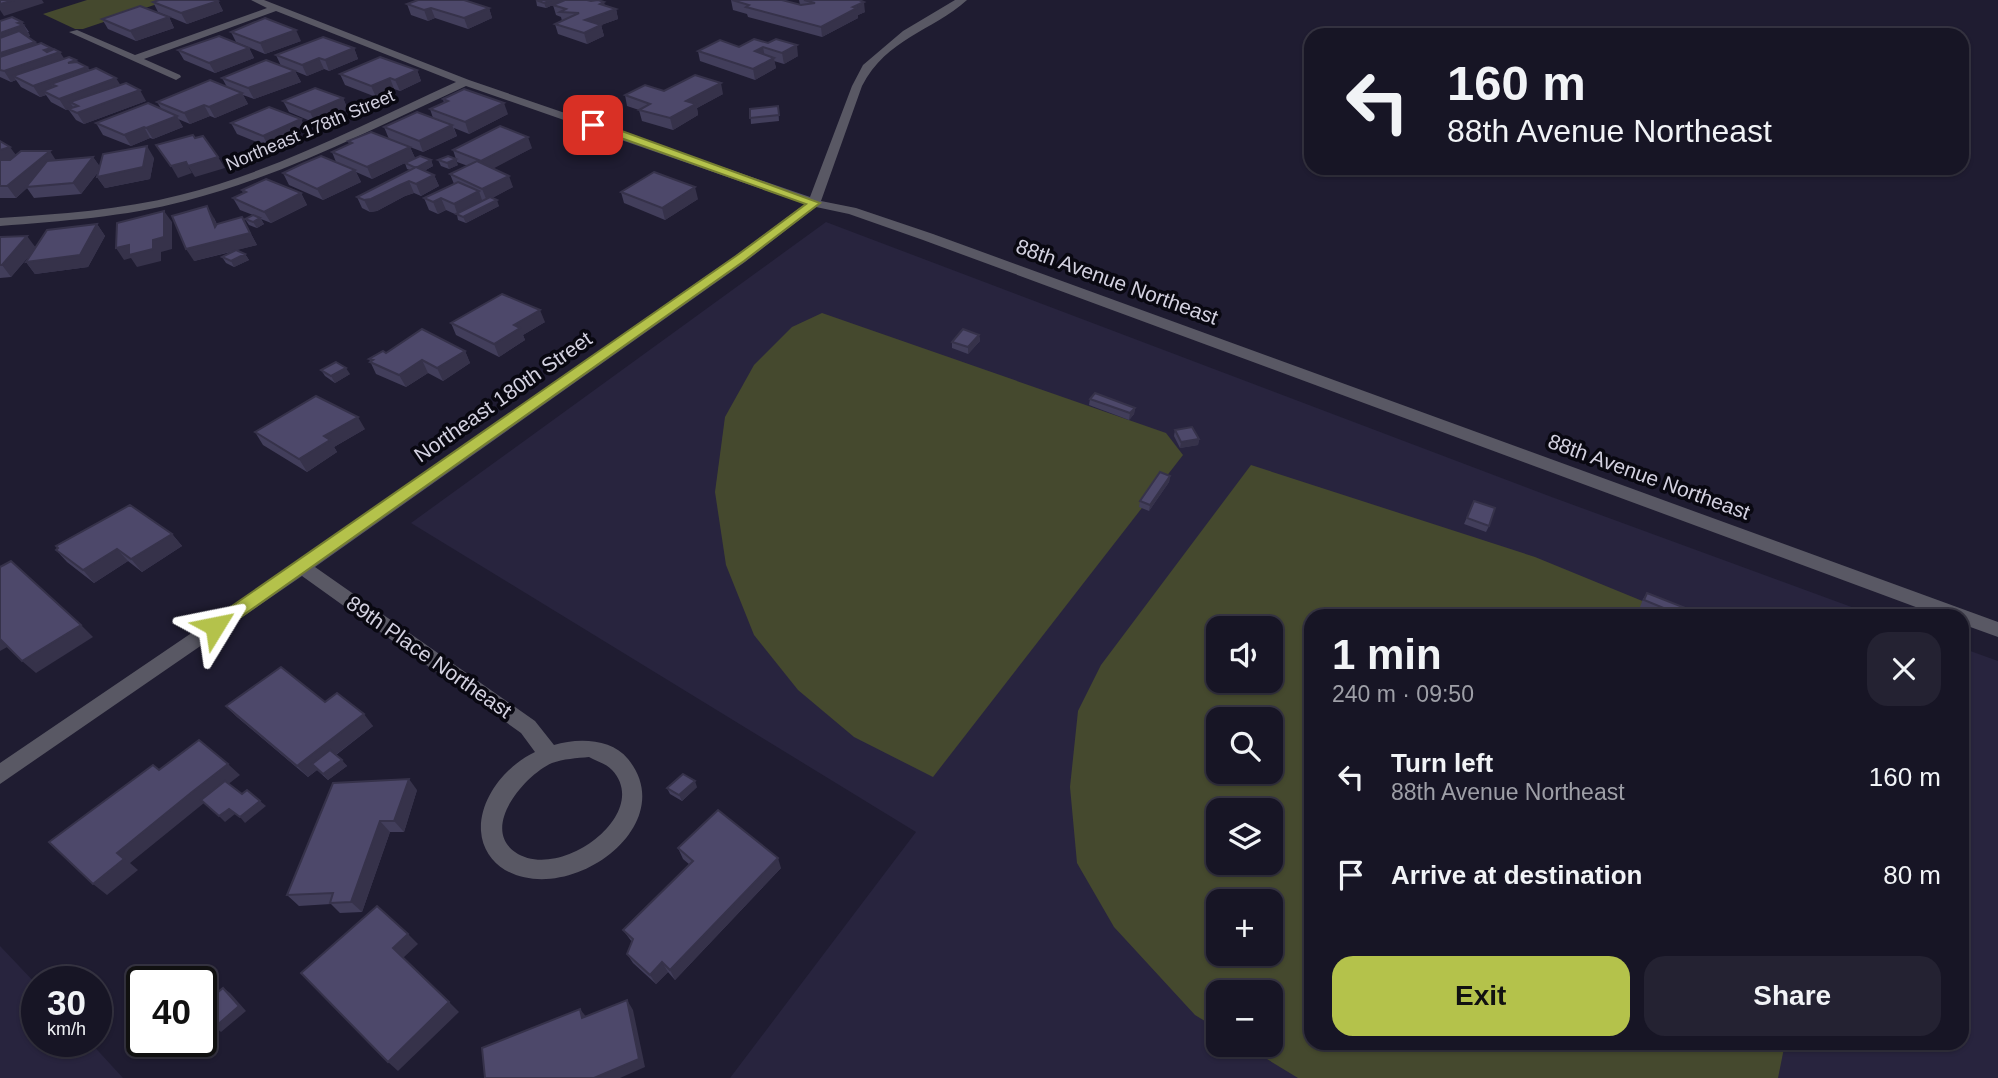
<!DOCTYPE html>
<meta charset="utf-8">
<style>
:root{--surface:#171525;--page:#242232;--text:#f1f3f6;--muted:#9e9fa7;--line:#363442;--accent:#b4c24b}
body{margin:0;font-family:Arial,sans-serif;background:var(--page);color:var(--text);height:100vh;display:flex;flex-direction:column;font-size:26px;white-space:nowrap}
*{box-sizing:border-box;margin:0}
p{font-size:23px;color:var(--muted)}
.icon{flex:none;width:38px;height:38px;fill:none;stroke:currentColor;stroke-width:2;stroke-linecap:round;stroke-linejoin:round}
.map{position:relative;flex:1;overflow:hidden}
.sheet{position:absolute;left:1304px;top:609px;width:665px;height:441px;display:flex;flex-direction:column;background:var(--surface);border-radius:21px;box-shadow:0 2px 5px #0004,0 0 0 2px var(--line)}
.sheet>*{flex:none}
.banner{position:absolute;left:1304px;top:28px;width:665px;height:147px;border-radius:21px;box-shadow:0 2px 5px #0004,0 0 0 2px var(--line);background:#171525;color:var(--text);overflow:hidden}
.fabs{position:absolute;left:1206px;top:616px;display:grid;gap:14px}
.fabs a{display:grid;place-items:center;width:77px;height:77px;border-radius:14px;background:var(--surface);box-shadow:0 2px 5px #0004,0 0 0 2px var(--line);font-size:35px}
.speed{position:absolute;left:21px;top:966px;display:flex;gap:14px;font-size:35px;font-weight:700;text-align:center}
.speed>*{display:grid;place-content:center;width:91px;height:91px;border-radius:50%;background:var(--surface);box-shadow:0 2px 5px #0004,0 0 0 2px var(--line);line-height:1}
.speed small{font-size:18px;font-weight:400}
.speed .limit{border:4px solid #111;border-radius:10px;background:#fff;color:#111}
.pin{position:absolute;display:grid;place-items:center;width:60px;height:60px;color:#fff;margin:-30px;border-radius:14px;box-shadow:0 4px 10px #0006}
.me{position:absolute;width:77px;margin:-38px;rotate:55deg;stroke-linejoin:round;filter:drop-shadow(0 0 5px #0008)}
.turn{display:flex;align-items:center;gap:24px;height:147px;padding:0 28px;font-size:32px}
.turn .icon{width:91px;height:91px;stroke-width:2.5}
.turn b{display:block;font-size:49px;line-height:60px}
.round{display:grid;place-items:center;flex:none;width:74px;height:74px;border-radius:21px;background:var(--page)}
.head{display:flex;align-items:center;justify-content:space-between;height:119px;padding:0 28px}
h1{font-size:42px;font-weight:700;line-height:52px}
.action{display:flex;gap:14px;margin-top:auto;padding:14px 28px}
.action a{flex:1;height:80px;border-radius:21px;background:var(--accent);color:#111;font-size:28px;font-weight:700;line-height:80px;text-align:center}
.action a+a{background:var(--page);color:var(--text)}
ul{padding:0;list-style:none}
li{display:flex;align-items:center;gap:21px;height:98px;padding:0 28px}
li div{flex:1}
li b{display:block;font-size:26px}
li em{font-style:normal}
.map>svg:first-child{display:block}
.built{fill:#28243e;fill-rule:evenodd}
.green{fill:#45492e;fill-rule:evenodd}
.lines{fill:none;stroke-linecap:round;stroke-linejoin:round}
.minor{fill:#595864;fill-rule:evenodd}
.wall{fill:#423e5b}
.shaded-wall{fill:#36324a}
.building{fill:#4d486a;stroke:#36324a;stroke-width:2}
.route{fill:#b4c24b;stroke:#757e31;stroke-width:2}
.labels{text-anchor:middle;stroke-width:7;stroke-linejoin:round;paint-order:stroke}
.far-street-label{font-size:18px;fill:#d3d1e0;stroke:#090811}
.street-label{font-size:21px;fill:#d3d1e0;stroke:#090811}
</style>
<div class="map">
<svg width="1998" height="1078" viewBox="0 0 1998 1078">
<rect width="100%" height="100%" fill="#1f1c31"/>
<g class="built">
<path d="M826 222 1549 496 1876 616H1311V1043H1962V648L1998 661V1078H730L916 832 411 523ZM1218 628H1270V681H1218ZM1218 719H1270V772H1218ZM1218 810H1270V863H1218ZM1218 901H1270V954H1218ZM1218 992H1270V1045H1218Z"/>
<polygon points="0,946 37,985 37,1041 89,1041 123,1078 0,1078"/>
</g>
<g class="green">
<polygon points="87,0 169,0 83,29 75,29 43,14"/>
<polygon points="822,313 1166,433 1183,455 933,777 854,737 798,690 754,635 726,565 715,492 725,417 754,365 792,327"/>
<path d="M1251 465 1535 557 1679 616H1311V1043H1785L1778 1078H1298L1244 1045H1270V992H1218V1029L1195 1015 1114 927 1077 863 1070 787 1078 711 1101 665ZM1218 628H1270V681H1218ZM1218 719H1270V772H1218ZM1218 810H1270V863H1218ZM1218 901H1270V954H1218Z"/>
</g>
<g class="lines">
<path class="minor" d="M251 0H264L469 80 810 197 852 86 863 65 903 31 955 0H967C931 32 887 38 862 86L821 201 856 208 933 234 1998 622V637L1962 624V616H1940L923 240 849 214 816 207 745 262 315 567 535 721 554 745C577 738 611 738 628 759 682 825 570 907 505 870 492 862 482 848 481 831 479 798 507 765 535 752L521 733 302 576 0 784V763L296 562 735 256 805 204 466 86C374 128 283 176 185 201 125 217 62 221 0 226V218C60 214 121 210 180 195 276 171 366 123 456 82L276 11 144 59 180 75 181 77 176 80 69 32 77 30 135 55 267 8ZM589 757C596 761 607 764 612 770 653 814 559 883 515 852 480 827 525 775 552 763 563 759 577 758 589 757Z"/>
</g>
<g class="wall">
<polygon points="536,0 605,6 616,9 618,19 601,25 604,36 587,44 558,34 555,24 562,21 561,17 556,15 553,5 546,8 537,6"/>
<polygon points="731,0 800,5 799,0 859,0 865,12 858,15 858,18 822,37 748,17 747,14 733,10"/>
<polygon points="218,1 223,11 187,24 158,12 153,2"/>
<polygon points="407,4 489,8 492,18 468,29 435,18 428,21 411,15"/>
<polygon points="169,17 174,28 136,41 108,29 102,19"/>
<polygon points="0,21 22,22 29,32 28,32 30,36 28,37 35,42 37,44 51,48 64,59 76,60 77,62 87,67 90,70 121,85 146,101 84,124 76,120 68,109 73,107 66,110 51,102 46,95 40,97 21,87 16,80 11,82 0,77"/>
<polygon points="231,32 301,41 265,54 236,42"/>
<polygon points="754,39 798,56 784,64 774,61 776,68 755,80 700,61 698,51 739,47"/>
<polygon points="249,48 254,58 215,73 184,60 178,50"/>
<polygon points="354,48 358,59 329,71 324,69 307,76 295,71 301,82 254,99 243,95 248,104 215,118 210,116 190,124 178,119 183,127 153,139 150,138 131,146 103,135 96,123 162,110 157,102 227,87 222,78 281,66 276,55"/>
<polygon points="417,70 421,81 400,91 394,89 376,97 345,85 340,74"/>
<polygon points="664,91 723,94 697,108 698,115 673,130 642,121 639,110 627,106 625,95"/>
<polygon points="343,98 348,110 315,123 289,112 283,101"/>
<polygon points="443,99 508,114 469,134 454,128 457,136 423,152 397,142 410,147 415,158 431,160 433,166 424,171 434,175 439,186 421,196 414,193 405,196 377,211 370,212 362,208 357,197 410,170 407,169 405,163 372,179 356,172 361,182 323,200 289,185 283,173 336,162 332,152 349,144 348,141 389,139 384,127 433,118 430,109 444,103"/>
<polygon points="778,106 779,121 751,124 750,109"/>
<polygon points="301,119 306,130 269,147 237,134 231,123"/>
<polygon points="0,141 16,155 56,160 93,157 100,167 154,158 150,179 105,188 97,177 99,171 81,194 34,198 27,188 16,198 0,198"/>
<polygon points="532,148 493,168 513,187 492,198 499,206 466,223 458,220 457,215 446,210 438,214 429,210 424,198 454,184 450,174 468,166 457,162 453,150"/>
<polygon points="438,160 458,165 449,169 441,166"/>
<polygon points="242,190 301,193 307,205 271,223 261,219 264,224 257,228 249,225 245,219 253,215 240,210 233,198 243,193"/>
<polygon points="621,192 698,199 665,220 624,203"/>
<polygon points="242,217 257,245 236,250 245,254 249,260 234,267 226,263 222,257 235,251 194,261 214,218 217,224"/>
<polygon points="97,224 105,236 88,267 35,274 26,262 35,249 11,277 0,278 0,237 36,247"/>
<polygon points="545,322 523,335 525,340 499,357 456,335 451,323"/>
<polygon points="979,335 980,341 968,354 952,348 952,342"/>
<polygon points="465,351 470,363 443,381 428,373 406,387 376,374 369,359 386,353"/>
<polygon points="321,370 350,374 335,383 325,376"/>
<polygon points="1090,399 1135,408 1134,414 1129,420 1089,405"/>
<polygon points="365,429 334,447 337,452 307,472 263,445 255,432"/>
<polygon points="1175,430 1199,439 1198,445 1180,448 1174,436"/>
<polygon points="1170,476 1169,482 1149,511 1139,507 1140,501"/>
<polygon points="1474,501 1489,526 1486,532 1464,524"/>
<polygon points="172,534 182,546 142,572 128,561 94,583 67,562 56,550"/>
<polygon points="1647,593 1703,616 1663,616 1640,607 1643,599"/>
<polygon points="325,702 373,726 336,755 347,766 328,780 317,770 308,777 237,717 226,706"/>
<polygon points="697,787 682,801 670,794 667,788"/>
<polygon points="417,790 404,832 390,832 362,912 340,913 331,904 299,906 287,895"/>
<polygon points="678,848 781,868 675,980 668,972 656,984 633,963 627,954 632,942 623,930 690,865 683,859"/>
</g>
<g class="shaded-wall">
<polygon points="14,0 42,0 44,3 4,16 0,10 0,4"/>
<polygon points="551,0 564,0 546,8 544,3"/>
<polygon points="218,1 223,11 187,24 181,13"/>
<polygon points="604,2 607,12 616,9 618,19 587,30 585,20 600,4"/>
<polygon points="864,2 865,12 858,15 858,18 822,37 821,27"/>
<polygon points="431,8 435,18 428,21 424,10"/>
<polygon points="489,8 492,18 468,29 464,18"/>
<polygon points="169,17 174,28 136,41 130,31"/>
<polygon points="22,22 30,36 0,46 0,33"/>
<polygon points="601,25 604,36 587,44 584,33"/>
<polygon points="296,30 301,41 265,54 260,43"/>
<polygon points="35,42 42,52 0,66 0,53"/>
<polygon points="797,45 798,56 784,64 782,53"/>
<polygon points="763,47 765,58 755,51"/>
<polygon points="51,48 55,54 60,52 67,63 13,76 16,80 11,82 4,71 44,50"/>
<polygon points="249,48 254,58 215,73 209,63"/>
<polygon points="354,48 358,59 329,71 325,60"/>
<polygon points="319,58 324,69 307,76 302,65"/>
<polygon points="774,58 776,68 755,80 753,69"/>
<polygon points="76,60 81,69 87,67 94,78 56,86 51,84 56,92 43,91 46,95 40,97 33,86 68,63"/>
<polygon points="417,70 421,81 400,91 395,80"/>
<polygon points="295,71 301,82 254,99 248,88"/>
<polygon points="116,78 123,89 70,102 73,107 66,110 59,99"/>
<polygon points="390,78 394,89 376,97 371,86"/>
<polygon points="721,83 723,94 697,108 698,115 673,130 670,118 686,101"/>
<polygon points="140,90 146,101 84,124 77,113"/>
<polygon points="242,93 248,104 215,118 209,107"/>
<polygon points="343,98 348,110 315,123 310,112"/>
<polygon points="504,103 508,114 469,134 465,122"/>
<polygon points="204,105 210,116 190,124 184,113"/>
<polygon points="177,116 183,127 153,139 146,128"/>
<polygon points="301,119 306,130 269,147 263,136"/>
<polygon points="452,125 457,136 423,152 419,141"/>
<polygon points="144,127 150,138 131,146 124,135"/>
<polygon points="528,137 532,148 485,173 481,161"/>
<polygon points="147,146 154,158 150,179 105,188 97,177"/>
<polygon points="10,147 18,158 0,165 0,150"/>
<polygon points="410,147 415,158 372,179 367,167"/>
<polygon points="50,151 57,162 26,187 27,188 16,198 7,186"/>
<polygon points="93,157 101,168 81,194 73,183"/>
<polygon points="218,157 225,168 195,177 188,166"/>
<polygon points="456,159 458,165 449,169 447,163"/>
<polygon points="431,160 433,166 418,174 416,168"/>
<polygon points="186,162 192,173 178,178 171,166"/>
<polygon points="355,170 361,182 323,200 317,189"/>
<polygon points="434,175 439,186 421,196 416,184"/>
<polygon points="509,176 513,187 487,201 482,189"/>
<polygon points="409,181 414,193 405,196 377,211 370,212 364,200"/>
<polygon points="695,187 698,199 665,220 662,208"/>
<polygon points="479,191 483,203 458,216 454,204"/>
<polygon points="301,193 307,205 271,223 264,212"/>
<polygon points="441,198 446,210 438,214 433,202"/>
<polygon points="497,200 499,206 466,223 463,217"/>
<polygon points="207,206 214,218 223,239 215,227"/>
<polygon points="164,211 172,222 172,249 161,252 161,261 137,267 131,258 124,260 116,248"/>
<polygon points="242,217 257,245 194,261 186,249"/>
<polygon points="260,218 264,224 257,228 253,222"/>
<polygon points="97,224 105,236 88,267 35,274 26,262"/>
<polygon points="27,236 36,248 11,277 2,265"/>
<polygon points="245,254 249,260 234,267 231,261"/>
<polygon points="540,310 545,322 523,335 525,340 499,357 494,344 514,325"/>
<polygon points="979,335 980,341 968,354 968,347"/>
<polygon points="465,351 470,363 443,381 437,368"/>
<polygon points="422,360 428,373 406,387 399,375"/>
<polygon points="346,368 350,374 335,383 331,376"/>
<polygon points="1135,408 1134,414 1129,420 1130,413"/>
<polygon points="358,417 365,429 334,447 337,452 307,472 299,459 324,436"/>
<polygon points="1199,439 1198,445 1180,448 1181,442"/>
<polygon points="1170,476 1169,482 1149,511 1150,505"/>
<polygon points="172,534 182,546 142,572 131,559"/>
<polygon points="117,549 128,561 94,583 83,570"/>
<polygon points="81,625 93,637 36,673 22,661"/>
<polygon points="0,638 9,646 0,651"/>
<polygon points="364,714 373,726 317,769 312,764 317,770 308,777 297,766"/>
<polygon points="342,760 347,766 328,780 323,774"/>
<polygon points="228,764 240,775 204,803 130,863 138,870 107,895 93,884 117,853 192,792"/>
<polygon points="409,779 417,790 404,832 394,821"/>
<polygon points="695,781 697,787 682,801 679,795"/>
<polygon points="260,801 266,806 245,823 240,817"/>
<polygon points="229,809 235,814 225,822 219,816"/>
<polygon points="380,821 390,832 362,912 351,902"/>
<polygon points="778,858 781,868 675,980 670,970"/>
<polygon points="408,934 418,944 403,958 393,948"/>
<polygon points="662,962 668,972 656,984 650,975"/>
<polygon points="223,988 230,993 246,1011 221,1032 215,1027"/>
<polygon points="627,1000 633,1010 645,1067 620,1078 594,1078"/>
<polygon points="449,1002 459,1012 398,1071 388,1062"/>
<polygon points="580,1009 587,1018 582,1018"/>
</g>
<g class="building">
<polygon points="0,0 14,0 0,4"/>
<polygon points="159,0 216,0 218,1 181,13 153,2"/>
<polygon points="418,0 464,0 489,8 464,18 431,8 424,10 407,4"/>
<polygon points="536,0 551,0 544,3"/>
<polygon points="565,0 587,0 591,1 598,0 604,2 600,4 616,9 585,20 601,25 584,33 555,24 579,13 560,12 566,9 553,5"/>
<polygon points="732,0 782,0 801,5 815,3 804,0 859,0 864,2 853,7 857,8 821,27 746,7 749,5"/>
<polygon points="140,6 169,17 130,31 102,19"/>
<polygon points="12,17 22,22 18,23 23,25 0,33 0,21"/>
<polygon points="265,18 296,30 260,43 231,32"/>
<polygon points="19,31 35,42 0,53 0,38"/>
<polygon points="219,36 249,48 209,63 178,50"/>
<polygon points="323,37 354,48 325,60 319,58 302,65 276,55"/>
<polygon points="754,39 768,43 776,39 797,45 782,53 763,47 755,51 774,58 753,69 698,51 720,40 739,47"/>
<polygon points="41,43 51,48 44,50 47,52 54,49 60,52 4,71 0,70 0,57"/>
<polygon points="69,57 76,60 68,63 77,62 87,67 33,86 13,76"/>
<polygon points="380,57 417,70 395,80 390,78 371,86 340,74"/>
<polygon points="266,60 295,71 248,88 222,78"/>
<polygon points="96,68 116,78 59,99 43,91 56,86 51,84"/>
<polygon points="695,75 721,83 686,101 696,104 670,118 639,110 650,104 625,95 645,85 664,91"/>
<polygon points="210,80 242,93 209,107 204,105 184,113 157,102"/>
<polygon points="126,83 140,90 77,113 68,109 78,106 70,102"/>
<polygon points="315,88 343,98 310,112 283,101"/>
<polygon points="464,89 504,103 465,122 430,109 448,101 443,99"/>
<polygon points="148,103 177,116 146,128 144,127 124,135 96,123"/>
<polygon points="778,106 779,115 750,118 750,109"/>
<polygon points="269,107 301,119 263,136 231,123"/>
<polygon points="417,112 452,125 419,141 384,127"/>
<polygon points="500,126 528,137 481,161 453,150"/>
<polygon points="371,132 410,147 367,167 332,152 352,143 348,141"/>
<polygon points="193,135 195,138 203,136 218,157 188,166 186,162 171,166 156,145"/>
<polygon points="0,141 10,147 0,150"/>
<polygon points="147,146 143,167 97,177 103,154"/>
<polygon points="21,151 50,151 7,186 0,186 0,160 10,160"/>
<polygon points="321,156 355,170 317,189 283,173 302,164"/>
<polygon points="420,156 431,160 416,168 405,163"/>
<polygon points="448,156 456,159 447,163 438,160"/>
<polygon points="93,157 73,183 26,187 47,161"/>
<polygon points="477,161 509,176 482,189 450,174"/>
<polygon points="416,167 434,175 416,184 409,181 400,185 371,199 364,200 357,197"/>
<polygon points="654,172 695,187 662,208 621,192"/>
<polygon points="266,179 301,193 264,212 233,198 246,192 242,190"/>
<polygon points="458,182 479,191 454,204 441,198 433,202 424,198"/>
<polygon points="490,197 497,200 463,217 456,214"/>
<polygon points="207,206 215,227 217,224 242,217 250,233 186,249 172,216"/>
<polygon points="164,211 164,237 153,240 153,249 129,255 129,245 116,248 117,223"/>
<polygon points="253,215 260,218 253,222 245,219"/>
<polygon points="97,224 80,255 26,262 47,230"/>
<polygon points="27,236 2,265 0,265 0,237"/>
<polygon points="236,250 245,254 231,261 222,257"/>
<polygon points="502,294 540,310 514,325 520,328 494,344 451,323"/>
<polygon points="422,329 465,351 437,368 422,360 399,375 370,362 373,360 369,359 383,351 386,353"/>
<polygon points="963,329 979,335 968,347 952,342"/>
<polygon points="336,362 346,368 331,376 321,370"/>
<polygon points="1095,393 1135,408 1130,413 1090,399"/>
<polygon points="316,396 358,417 324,436 330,440 299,459 255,432"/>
<polygon points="1192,427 1199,439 1181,442 1175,430"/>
<polygon points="1160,472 1170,476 1150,505 1140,501"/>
<polygon points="1474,501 1495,508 1489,526 1467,518"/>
<polygon points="130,505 172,534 131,559 117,549 83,570 56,550 58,548 56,546"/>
<polygon points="11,561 81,625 22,661 0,639 0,567"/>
<polygon points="1647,593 1703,615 1703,616 1683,616 1644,600"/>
<polygon points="281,667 325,702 337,693 364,714 297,766 226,706"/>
<polygon points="199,740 228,764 192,792 117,853 124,859 93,884 49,842 153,765 159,770"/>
<polygon points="330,750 342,760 323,774 312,764"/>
<polygon points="683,774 695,781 679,795 667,788"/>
<polygon points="409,779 394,821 380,821 351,902 330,903 333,893 287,895 333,783"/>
<polygon points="225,781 242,794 247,790 260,801 240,817 229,809 219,816 201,800"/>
<polygon points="718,810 778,858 670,970 662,962 650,975 627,954 633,939 623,930 693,861 678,848"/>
<polygon points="377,906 408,934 393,948 449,1002 388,1062 301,973"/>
<polygon points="223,988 239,1006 215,1027 201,1010 201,1006"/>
<polygon points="627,1000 639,1059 594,1078 485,1078 482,1048 580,1009 582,1018"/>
</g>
<polygon class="route" points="590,122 597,122 820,203 744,261 221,631 209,631 207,626 209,622 736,256 806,204 590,127"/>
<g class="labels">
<g class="far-street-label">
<text transform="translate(310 130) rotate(-23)" y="6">Northeast 178th Street</text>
</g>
<g class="street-label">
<text transform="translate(1117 282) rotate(20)" y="7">88th Avenue Northeast</text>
<text transform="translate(503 397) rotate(-35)" y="7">Northeast 180th Street</text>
<text transform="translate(1649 477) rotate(20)" y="7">88th Avenue Northeast</text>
<text transform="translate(429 657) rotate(35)" y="7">89th Place Northeast</text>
</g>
</g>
</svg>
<div class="fabs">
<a><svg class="icon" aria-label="sound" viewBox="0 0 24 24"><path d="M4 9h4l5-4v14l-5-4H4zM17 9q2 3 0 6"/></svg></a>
<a><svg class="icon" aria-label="search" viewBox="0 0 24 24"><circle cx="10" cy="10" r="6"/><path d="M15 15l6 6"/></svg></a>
<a><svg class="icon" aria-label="layers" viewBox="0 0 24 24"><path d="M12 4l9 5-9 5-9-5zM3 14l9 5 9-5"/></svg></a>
<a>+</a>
<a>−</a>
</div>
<div class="speed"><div>30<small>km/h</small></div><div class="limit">40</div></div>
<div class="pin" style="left:593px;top:125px;background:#d93025"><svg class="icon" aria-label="arrive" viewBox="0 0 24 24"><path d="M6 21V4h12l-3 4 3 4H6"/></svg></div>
<svg class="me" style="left:215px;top:626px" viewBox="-20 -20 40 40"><path d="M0-17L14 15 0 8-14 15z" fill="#b4c24b" stroke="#fff" stroke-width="4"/></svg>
<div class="banner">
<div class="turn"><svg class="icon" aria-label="left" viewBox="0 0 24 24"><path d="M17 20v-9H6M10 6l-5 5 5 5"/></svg><div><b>160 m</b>88th Avenue Northeast</div></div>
</div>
<section class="sheet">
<div class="head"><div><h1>1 min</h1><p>240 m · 09:50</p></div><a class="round"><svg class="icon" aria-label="close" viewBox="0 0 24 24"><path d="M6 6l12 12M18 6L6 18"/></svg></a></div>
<ul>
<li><svg class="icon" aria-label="left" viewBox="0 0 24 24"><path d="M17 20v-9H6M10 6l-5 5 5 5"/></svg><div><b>Turn left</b><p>88th Avenue Northeast</p></div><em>160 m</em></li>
<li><svg class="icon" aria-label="arrive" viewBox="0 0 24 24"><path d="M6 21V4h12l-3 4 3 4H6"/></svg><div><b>Arrive at destination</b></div><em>80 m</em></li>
</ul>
<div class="action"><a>Exit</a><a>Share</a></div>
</section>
</div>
